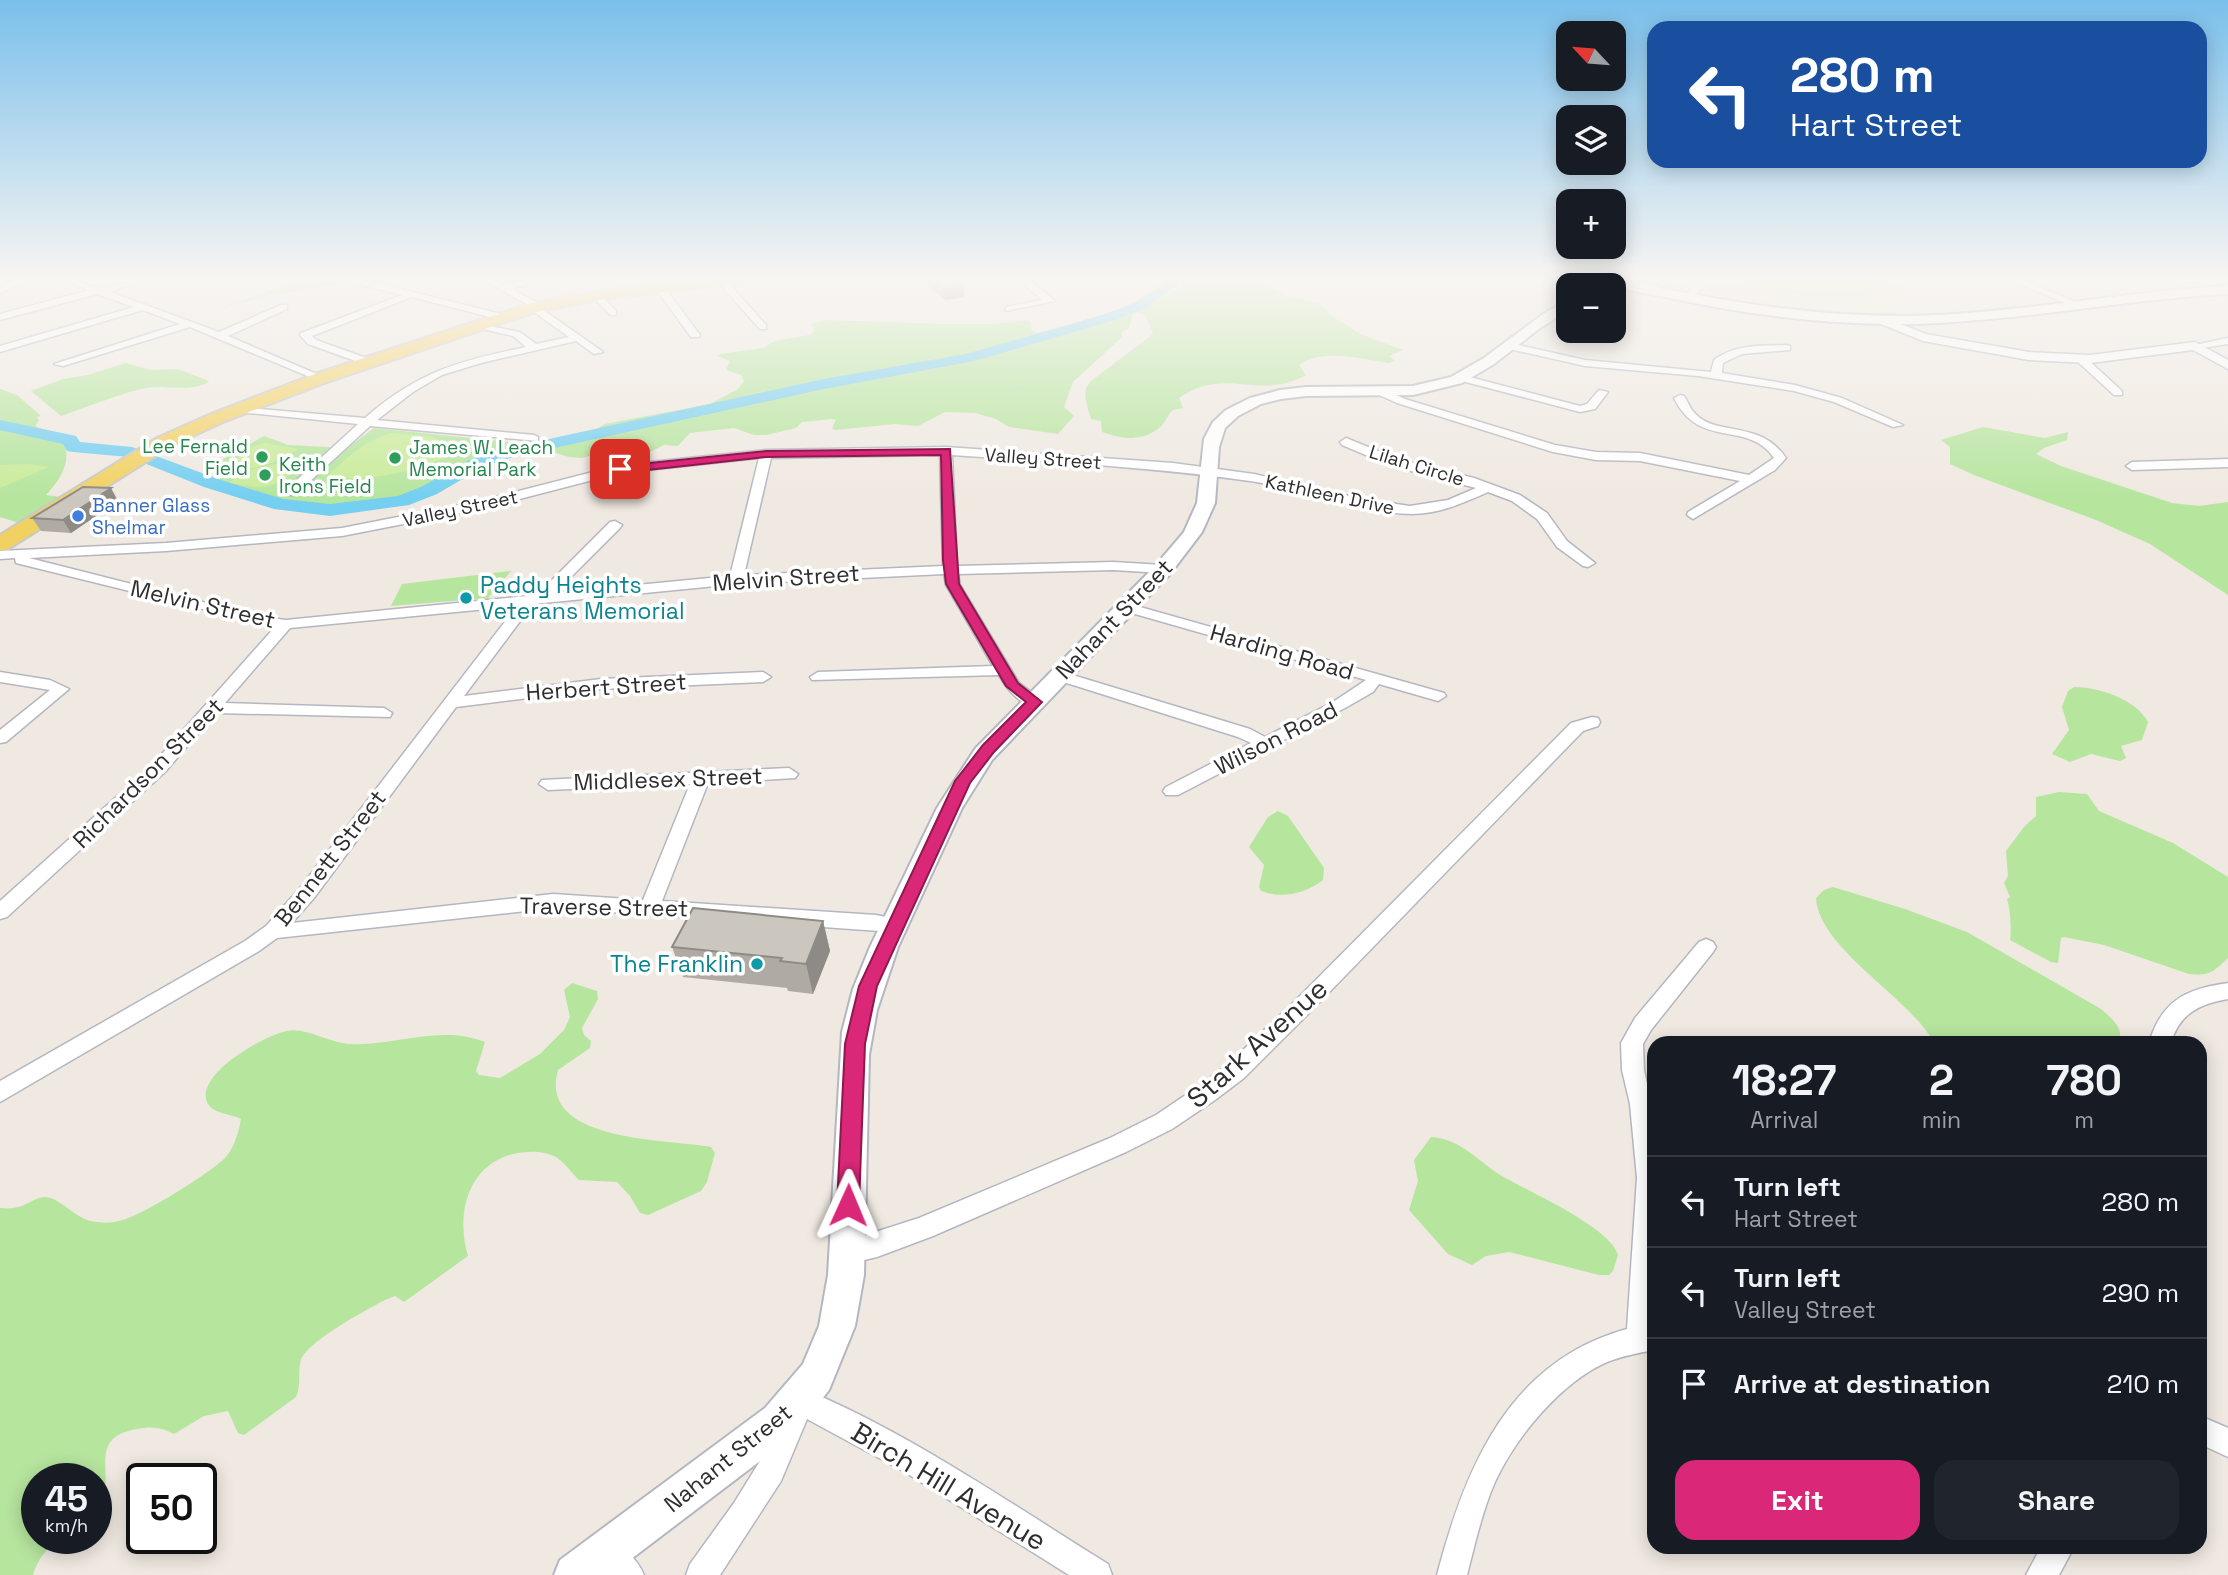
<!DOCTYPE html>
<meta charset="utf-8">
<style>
:root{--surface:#171b24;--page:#20242c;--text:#f1f3f6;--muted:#9ea1a6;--line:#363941;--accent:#db2777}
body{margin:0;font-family:"Space Grotesk",sans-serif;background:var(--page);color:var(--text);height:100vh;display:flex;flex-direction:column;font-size:26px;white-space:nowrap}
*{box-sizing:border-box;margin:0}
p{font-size:23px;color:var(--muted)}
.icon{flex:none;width:38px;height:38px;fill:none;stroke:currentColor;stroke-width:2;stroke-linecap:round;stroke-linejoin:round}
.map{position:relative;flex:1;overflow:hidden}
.panel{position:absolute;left:1647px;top:1036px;width:560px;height:518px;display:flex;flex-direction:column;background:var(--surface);border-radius:21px;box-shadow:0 4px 18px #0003}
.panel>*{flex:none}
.hud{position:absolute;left:1647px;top:21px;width:560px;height:147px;border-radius:21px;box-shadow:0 4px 18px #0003;background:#1a4fa0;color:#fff;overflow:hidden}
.needle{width:46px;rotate:296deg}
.buttons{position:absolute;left:1556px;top:21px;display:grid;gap:14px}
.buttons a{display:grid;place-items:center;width:70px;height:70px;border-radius:14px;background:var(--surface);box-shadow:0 4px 18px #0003;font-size:35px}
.speed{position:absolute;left:21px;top:1463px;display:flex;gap:14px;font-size:35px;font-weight:700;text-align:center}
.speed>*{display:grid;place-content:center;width:91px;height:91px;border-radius:50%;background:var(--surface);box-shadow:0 4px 18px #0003;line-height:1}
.speed small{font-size:18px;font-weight:400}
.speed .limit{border:4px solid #111;border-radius:10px;background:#fff;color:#111}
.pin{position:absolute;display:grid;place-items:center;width:60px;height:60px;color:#fff;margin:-30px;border-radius:14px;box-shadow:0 4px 10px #0006}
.me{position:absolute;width:77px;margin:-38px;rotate:1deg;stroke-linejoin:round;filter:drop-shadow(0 0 5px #0008)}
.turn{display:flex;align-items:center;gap:24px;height:147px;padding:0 28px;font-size:32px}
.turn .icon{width:91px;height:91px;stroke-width:2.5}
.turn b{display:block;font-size:49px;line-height:60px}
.eta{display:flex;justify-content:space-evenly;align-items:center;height:119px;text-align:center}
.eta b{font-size:42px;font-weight:700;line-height:49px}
.cta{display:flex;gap:14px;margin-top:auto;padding:14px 28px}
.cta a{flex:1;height:80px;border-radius:21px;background:var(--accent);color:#fff;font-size:28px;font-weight:700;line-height:80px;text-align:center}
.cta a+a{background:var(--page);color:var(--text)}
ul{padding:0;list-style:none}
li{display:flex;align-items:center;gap:21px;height:91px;padding:0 28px;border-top:2px solid var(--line)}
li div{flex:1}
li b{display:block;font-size:26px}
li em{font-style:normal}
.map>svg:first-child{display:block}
.education{fill:#f0e6d1}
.green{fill:#b6e59e}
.pitch{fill:#c9ec9a}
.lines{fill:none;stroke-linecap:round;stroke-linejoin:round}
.river{fill:#75cff0;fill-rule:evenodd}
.minor-casing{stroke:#b4b7c1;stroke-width:3}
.tertiary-casing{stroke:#b4b7c1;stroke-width:3}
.secondary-casing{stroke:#b4b7c1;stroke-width:4}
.primary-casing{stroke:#c9c9c9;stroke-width:4}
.minor{fill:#fff;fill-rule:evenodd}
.tertiary{fill:#fff;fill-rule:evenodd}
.secondary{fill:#fff;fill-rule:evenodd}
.primary{fill:#f2d163;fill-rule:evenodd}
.wall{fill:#afaba4}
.shaded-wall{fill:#8e8b86}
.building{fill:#cbc7bf;stroke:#8e8b86;stroke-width:2}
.route{fill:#db2777;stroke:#8e194d;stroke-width:2}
.leisure-dot{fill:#2e9e5b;stroke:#fff;stroke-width:2.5}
.shop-dot{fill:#3f7fe0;stroke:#fff;stroke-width:2.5}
.culture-dot{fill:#0f9aa8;stroke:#fff;stroke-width:2.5}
.labels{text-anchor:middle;stroke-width:7;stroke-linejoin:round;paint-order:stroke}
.far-leisure-label{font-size:19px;fill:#27864d;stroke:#fff;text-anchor:start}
.far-street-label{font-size:19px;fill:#2e2e2e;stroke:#fff}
.far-shop-label{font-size:19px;fill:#366cbe;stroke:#fff;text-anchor:start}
.street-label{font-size:23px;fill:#2e2e2e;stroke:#fff}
.culture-label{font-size:23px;fill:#0d838f;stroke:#fff;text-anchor:start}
.near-street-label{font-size:28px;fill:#2e2e2e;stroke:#fff}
</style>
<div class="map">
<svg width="2228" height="1575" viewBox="0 0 2228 1575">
<rect width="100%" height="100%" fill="#efe9e1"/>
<g class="education">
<polygon points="1610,277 1698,277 1685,289 1675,291"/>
<polygon points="1719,277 1907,277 1902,316 1786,309 1704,294"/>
</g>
<g class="green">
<polygon points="309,277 361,277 329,286 270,295 215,310"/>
<path d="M1180 277H1251L1286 296 1319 303 1332 316 1360 334 1403 350 1389 356 1395 361 1388 363C1362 359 1323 348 1299 365L1306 375C1256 402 1227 365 1179 398L1183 408 1173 410C1167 415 1165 424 1159 428 1142 442 1121 439 1102 432L1101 421 1091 419C1088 406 1080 392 1091 381L1153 334 1146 316 1138 312 1133 314 1129 329 1122 332V337L1073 382 1064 407 1074 416 1058 434 1009 427 996 419 975 413 945 412 918 426 895 424 835 430 832 428 836 420 832 419 802 422 796 428 766 435H754L734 428 690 433 678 446 664 445 650 452 635 454 611 450 582 458 569 457 536 447 477 463 430 490 402 501 330 510 293 508 211 483 226 476 223 459 264 436 288 445 347 448 374 428 540 445 588 434 605 424 710 404 738 389 744 381 741 375 726 370 730 361 717 356 720 354 763 348 774 341 810 335 815 331 811 324 826 320 944 324H994L1025 320 1030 321 1032 331 1038 333 1137 309 1182 286Z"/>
<path d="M126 363 151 370 178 369 209 381C199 391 171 387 157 387 138 386 82 409 61 416L31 391 63 379 88 375Z"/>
<path d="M0 389 17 395 41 416 37 417 39 421 35 426 62 437C73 459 62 478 46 495L61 497 19 523 0 517Z"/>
<polygon points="1983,427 2045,438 2068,432 2067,440 2044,448 2036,454 2061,466 2172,503 2199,506 2228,502 2228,595 2150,544 2096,520 1974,475 1950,464 1950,447 1941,440"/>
<polygon points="511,571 488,598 391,606 402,584"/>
<path d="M2074 687C2098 687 2136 699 2148 722L2142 740 2121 746 2126 758 2120 761 2091 754 2070 762 2052 754 2069 730 2062 707 2068 691Z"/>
<path d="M2059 792 2087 794 2099 811 2173 843 2228 877V958C2214 971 2211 976 2189 974L2104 945 2064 937 2061 938 2058 963 2051 962 2010 940C2012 931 2010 908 2007 899L2010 897 2004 883 2008 876 2006 851 2024 827 2036 816V797Z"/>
<path d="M1278 811 1288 816 1324 868 1323 880C1305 894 1282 899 1261 891L1259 887 1264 865 1249 847 1268 817Z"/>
<path d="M1833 887 1905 909 1967 932 2101 1009C2112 1019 2124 1027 2119 1043H1934C1911 998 1819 949 1816 898L1824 890Z"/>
<path d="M572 983 597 991 598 999 582 1028 584 1035 591 1041 590 1048 558 1070C537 1143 669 1139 711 1147L715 1153 707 1182 701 1191 648 1215 640 1213 630 1196 617 1182 579 1180C572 1173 564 1162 556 1157 543 1150 526 1151 513 1154 466 1166 456 1217 468 1256L404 1302 395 1296 385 1300C366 1310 308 1341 301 1360 297 1372 302 1384 296 1397L244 1435 238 1433 228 1411 204 1416 174 1434C162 1427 150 1426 137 1429 82 1438 121 1481 96 1510V1479H37V1538H62C48 1546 37 1560 33 1575H0V1208C25 1211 32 1197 45 1197 62 1198 76 1221 97 1222 104 1223 112 1223 119 1221 142 1216 207 1175 225 1158 234 1149 239 1131 241 1119 232 1114 214 1114 208 1104 192 1075 265 1035 287 1031 305 1027 327 1042 348 1044 395 1047 437 1024 485 1042L476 1071 479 1075 500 1078 540 1054 564 1030 570 1017 564 990Z"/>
<path d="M1431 1137C1460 1138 1480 1163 1502 1176 1529 1192 1610 1227 1618 1255L1613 1271 1609 1275H1599L1509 1252 1486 1256 1472 1265 1448 1254 1409 1210 1418 1181 1414 1160Z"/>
</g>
<g class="pitch">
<path d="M1886 277V284C1849 310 1774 292 1734 278Z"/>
<path d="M392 433 428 436 464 447C424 472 373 481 326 478 346 458 365 440 392 433Z"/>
<path d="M265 443 298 449C280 461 246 476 225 466L254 446Z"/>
<path d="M285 462 305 463C270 490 271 490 228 483L250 470Z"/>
<polygon points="28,464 49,467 0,488 0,465"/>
</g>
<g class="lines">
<polygon class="river" points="1164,277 1178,277 1180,283 1144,309 1112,321 974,361 824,389 513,457 483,467 437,494 409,505 330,516 274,509 204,487 129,457 73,452 67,451 63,444 0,430 0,420 76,436 80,442 132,447 218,479 283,499 330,504 398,496 423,486 471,459 503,449 824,379 966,354 1102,315 1134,303 1166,282"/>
<g class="minor-casing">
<g id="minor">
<polygon points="21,277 32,277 0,294 0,287"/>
<path d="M57 277C73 277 85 287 100 288 114 289 133 277 149 277L110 292 219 332 281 305H287V309L228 336 326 378 317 380 190 327 63 366 54 364 180 324 143 310 0 352V346L134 307 97 294 0 320V314L89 290Z"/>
<path d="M478 277H489L504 285 537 277H553L511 289 542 305V309L603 352 594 354 576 341 481 363 442 375 413 392 377 420 534 435 538 437V441L370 426 295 495H287V489L358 424 239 412 235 411V407L365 418C418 372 458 361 526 347L513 336 474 327V323L520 332 536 344 569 337 531 310 530 306Z"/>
<polygon points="721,277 730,277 731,286 766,325 766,329 760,329 724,289"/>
<polygon points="1016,277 1026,277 1055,301 1006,311 1006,307 1042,300"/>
<polygon points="1704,277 1714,277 1691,299 1685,299 1685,295"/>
<polygon points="2004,277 2016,277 2080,304 2072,306"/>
<polygon points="357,278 505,315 507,317 502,320 412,297 312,336 316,340 372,360 372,364 364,364 308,344 300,335 301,333 402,295 354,283 354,279"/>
<polygon points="658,287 664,287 700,335 699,337 691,337 656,289"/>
<polygon points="594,294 600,294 616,311 616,315 610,315 594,298"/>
<polygon points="2228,338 2228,344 2195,349 2190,346"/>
<path d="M1509 343 1585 360 1711 372 1714 360C1735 344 1761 346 1786 345L1790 346V350L1742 354 1723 363 1722 373 1795 385 1842 398 1903 425 1893 427 1834 402 1794 391 1698 376 1585 366 1505 348V344Z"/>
<polygon points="2078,358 2086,358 2122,391 2122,395 2114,395 2078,362"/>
<polygon points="1462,375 1580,406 1587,404 1599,390 1608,392 1595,409 1580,412 1458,380 1458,376"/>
<path d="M1377 390H1385L1405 399 1555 445 1596 452 1640 453 1749 475 1774 458C1748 419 1700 451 1674 398L1680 395 1684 396C1687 400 1689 406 1692 410 1713 439 1758 417 1786 458L1775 470 1693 519 1687 515 1688 512 1740 481 1640 461 1596 460 1553 452 1397 403 1377 394Z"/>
<path d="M1346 438 1400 460 1474 478 1520 495 1547 513 1567 541 1595 563 1588 567 1583 566 1557 547 1537 519 1512 501 1488 492C1463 503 1439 514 1412 514 1357 513 1304 489 1250 481 1151 467 1051 462 952 455L957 566 1113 562 1163 565 1170 569 1163 573 1113 570 958 574 960 585 1019 683 1040 699 1042 702 1040 705C1022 709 1006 688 999 675L812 680 810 677 818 672 993 666 946 585 944 574 736 584 533 604 464 696 601 679 763 672 771 677 763 682 601 689 456 707 314 898 292 923 553 894 643 900 690 784 548 790 539 784 542 780 789 768 798 774 795 778 708 783 662 901 876 915 901 920 904 925 901 930 894 932 553 908 277 938 259 951 0 1102V1081L245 941 266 926 300 888 517 606 290 628 225 703 384 708 392 713 390 717 216 713 165 772 7 917 0 919V901L153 764 275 627 16 563 15 558 0 559V551L166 543 342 528 484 500 620 465 766 450 946 447 1173 463 1254 474 1362 499 1410 506 1448 500 1476 488 1392 466 1342 445 1340 442ZM940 455 943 566 744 575 771 458ZM759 458 730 576 555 593 620 528 622 525 615 521 610 522 537 595 286 620 262 617 29 558 166 551 342 536 485 508 620 473Z"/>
<polygon points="2228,459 2228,467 2132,470 2126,466 2132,462"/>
<polygon points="1126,603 1444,693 1446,696 1438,701 1379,684 1373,692 1345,708 1178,795 1166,795 1163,791 1166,787 1251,743 1238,737 1054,679 1052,676 1054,673 1066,673 1250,729 1265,737 1333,702 1366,680 1121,610 1119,607 1121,604"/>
<polygon points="0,672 50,680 69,689 6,742 0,743 0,730 50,690 0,682"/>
<polygon points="1592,717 1598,718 1600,722 1598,726 1583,731 1309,1013 1244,1078 1215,1100 1172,1129 1126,1152 933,1236 877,1257 847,1264 838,1260 834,1252 838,1244 919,1218 1110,1138 1156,1115 1199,1086 1228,1064 1295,1001 1571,723"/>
<path d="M1706 939 1713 942 1716 947 1713 952 1651 1030 1643 1044 1644 1070 1654 1116V1350C1638 1353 1622 1356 1607 1362 1561 1382 1515 1438 1495 1482 1482 1512 1475 1544 1467 1575H1437C1465 1468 1509 1361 1627 1329L1637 1178 1630 1104 1622 1070 1621 1043 1635 1018 1699 942Z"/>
<path d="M2228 983V999C2199 1004 2179 1014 2171 1043H2149C2162 1000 2186 989 2228 983Z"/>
<path d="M799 1387C908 1432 1008 1502 1108 1564L1112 1575H1069L903 1471 807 1419 781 1481 720 1575H686L690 1564 734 1503 760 1461 789 1391Z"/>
<polygon points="2200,1416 2228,1428 2228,1457 2200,1444"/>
<path d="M605 1538C622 1545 637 1558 644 1575H607L594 1564 590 1553 594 1542Z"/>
<polygon points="2041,1547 2074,1547 2059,1575 2026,1575"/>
</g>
</g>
<g class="tertiary-casing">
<polygon id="tertiary" points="1880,316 1926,334 2029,352 2090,355 2195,342 2228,360 2228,369 2193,350 2090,363 2029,360 1923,341 1876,322 1876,318"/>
</g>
<g class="secondary-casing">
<g id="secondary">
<path d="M1589 277H1612C1719 302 1828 320 1938 315 2035 310 2131 291 2228 286V294C2131 299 2035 318 1938 323 1849 328 1758 317 1670 298 1652 294 1601 287 1589 277Z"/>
<polygon points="1568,302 1568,311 1540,328 1494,364 1462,383 1413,395 1306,396 1281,399 1261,404 1238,416 1225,428 1219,447 1215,503 1202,532 1170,574 992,760 962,808 898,947 877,1010 869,1055 864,1275 855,1326 829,1390 793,1436 610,1575 554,1575 560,1560 765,1408 803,1364 819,1326 828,1275 842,1032 853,989 870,947 937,808 975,749 1156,565 1184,532 1197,503 1204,439 1213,422 1226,410 1250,398 1280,390 1306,387 1413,386 1451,377 1484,358 1546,312"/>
</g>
</g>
<g class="primary-casing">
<polygon id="primary" points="717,277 762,277 755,281 597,300 532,313 327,382 223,422 171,446 8,549 0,550 0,535 157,438 211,414 315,374 529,304 597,292"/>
</g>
<use href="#minor" class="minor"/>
<use href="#tertiary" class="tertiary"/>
<use href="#secondary" class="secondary"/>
<use href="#primary" class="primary"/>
</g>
<g class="wall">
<polygon points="919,277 953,277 964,297 945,300"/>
<polygon points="118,501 71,533 41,531 32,518"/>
<polygon points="823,921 830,951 813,994 788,991 787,988 683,977 672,947"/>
</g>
<g class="shaded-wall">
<polygon points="964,286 964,297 945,300 944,290"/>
<polygon points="111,488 118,501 71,533 63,520"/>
<polygon points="823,921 830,951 813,994 806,964"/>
</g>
<g class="building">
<polygon points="929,277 953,277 964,286 944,290"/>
<polygon points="83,487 111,488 63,520 32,518"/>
<polygon points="693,908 823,921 806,964 780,961 782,958 672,947"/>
</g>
<linearGradient id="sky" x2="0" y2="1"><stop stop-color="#7abfeb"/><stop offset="0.56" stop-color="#f8f5f2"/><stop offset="1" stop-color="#f8f5f2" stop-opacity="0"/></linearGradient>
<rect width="2228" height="498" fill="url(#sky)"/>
<polygon class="route" points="950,449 959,584 1018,683 1042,702 994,752 970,783 877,986 865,1044 859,1205 856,1212 848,1215 841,1212 837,1205 845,1044 859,986 955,781 983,745 1026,702 1006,686 946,584 943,560 941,455 766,457 620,473 615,469 620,466 766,451"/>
<g class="leisure-dot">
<circle cx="262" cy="457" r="7"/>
<circle cx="395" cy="458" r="7"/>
<circle cx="265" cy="475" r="7"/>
</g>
<circle class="shop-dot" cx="78" cy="516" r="7"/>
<g class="culture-dot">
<circle cx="466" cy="598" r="7"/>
<circle cx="757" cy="964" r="7"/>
</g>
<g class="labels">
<g class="far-leisure-label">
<text x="248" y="453" text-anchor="end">Lee Fernald<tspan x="248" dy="22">Field</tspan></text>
<text x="409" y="454">James W. Leach<tspan x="409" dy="22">Memorial Park</tspan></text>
<text x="279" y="471">Keith<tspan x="279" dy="22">Irons Field</tspan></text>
</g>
<g class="far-street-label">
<text transform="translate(1043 458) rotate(4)" y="7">Valley Street</text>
<text transform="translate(1417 465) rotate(17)" y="7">Lilah Circle</text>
<text transform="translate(1330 494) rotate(12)" y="7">Kathleen Drive</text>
<text transform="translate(460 508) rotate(-12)" y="7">Valley Street</text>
</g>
<g class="far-shop-label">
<text x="92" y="512">Banner Glass<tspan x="92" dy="22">Shelmar</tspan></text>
</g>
<g class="street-label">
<text transform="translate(786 578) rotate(-4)" y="8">Melvin Street</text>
<text transform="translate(203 604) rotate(13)" y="8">Melvin Street</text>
<text transform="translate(1114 619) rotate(-46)" y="8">Nahant Street</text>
<text transform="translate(1282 652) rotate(16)" y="8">Harding Road</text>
<text transform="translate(606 687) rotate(-4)" y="8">Herbert Street</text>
<text transform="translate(1276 738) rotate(-27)" y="8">Wilson Road</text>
<text transform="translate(148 773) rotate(-45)" y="8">Richardson Street</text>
<text transform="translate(668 779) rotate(-2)" y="8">Middlesex Street</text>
<text transform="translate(330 858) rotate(-52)" y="8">Bennett Street</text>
<text transform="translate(604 907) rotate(1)" y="8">Traverse Street</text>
<text transform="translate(728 1458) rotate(-39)" y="8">Nahant Street</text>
</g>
<g class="culture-label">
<text x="480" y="593">Paddy Heights<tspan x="480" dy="26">Veterans Memorial</tspan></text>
<text x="743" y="972" text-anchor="end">The Franklin</text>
</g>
<g class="near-street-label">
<text transform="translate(1257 1043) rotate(-42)" y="10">Stark Avenue</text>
<text transform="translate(949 1486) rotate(31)" y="10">Birch Hill Avenue</text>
</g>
</g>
</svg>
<div class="buttons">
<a><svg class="needle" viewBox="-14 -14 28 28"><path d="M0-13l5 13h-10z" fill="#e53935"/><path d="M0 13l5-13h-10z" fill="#9ea1a6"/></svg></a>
<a><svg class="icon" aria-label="layers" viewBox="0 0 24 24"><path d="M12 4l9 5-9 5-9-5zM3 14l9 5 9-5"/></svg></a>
<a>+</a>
<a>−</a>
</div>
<div class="speed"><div>45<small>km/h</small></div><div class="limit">50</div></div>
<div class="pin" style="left:620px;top:469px;background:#d93025"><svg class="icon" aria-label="arrive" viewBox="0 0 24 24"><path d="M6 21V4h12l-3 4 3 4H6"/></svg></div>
<svg class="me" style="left:848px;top:1205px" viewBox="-20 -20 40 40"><path d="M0-17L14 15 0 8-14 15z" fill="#db2777" stroke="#fff" stroke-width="4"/></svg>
<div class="hud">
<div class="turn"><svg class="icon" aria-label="left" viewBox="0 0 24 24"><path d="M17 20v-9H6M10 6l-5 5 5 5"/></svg><div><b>280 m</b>Hart Street</div></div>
</div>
<section class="panel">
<div class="eta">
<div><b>18:27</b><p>Arrival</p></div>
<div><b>2</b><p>min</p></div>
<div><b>780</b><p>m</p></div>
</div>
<ul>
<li><svg class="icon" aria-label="left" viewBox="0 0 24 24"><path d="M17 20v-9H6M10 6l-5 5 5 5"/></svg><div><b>Turn left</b><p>Hart Street</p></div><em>280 m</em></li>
<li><svg class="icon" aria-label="left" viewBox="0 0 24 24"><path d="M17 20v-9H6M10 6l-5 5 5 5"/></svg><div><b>Turn left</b><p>Valley Street</p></div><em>290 m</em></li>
<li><svg class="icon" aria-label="arrive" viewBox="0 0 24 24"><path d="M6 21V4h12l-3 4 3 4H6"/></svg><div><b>Arrive at destination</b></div><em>210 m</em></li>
</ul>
<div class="cta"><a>Exit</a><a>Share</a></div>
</section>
</div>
